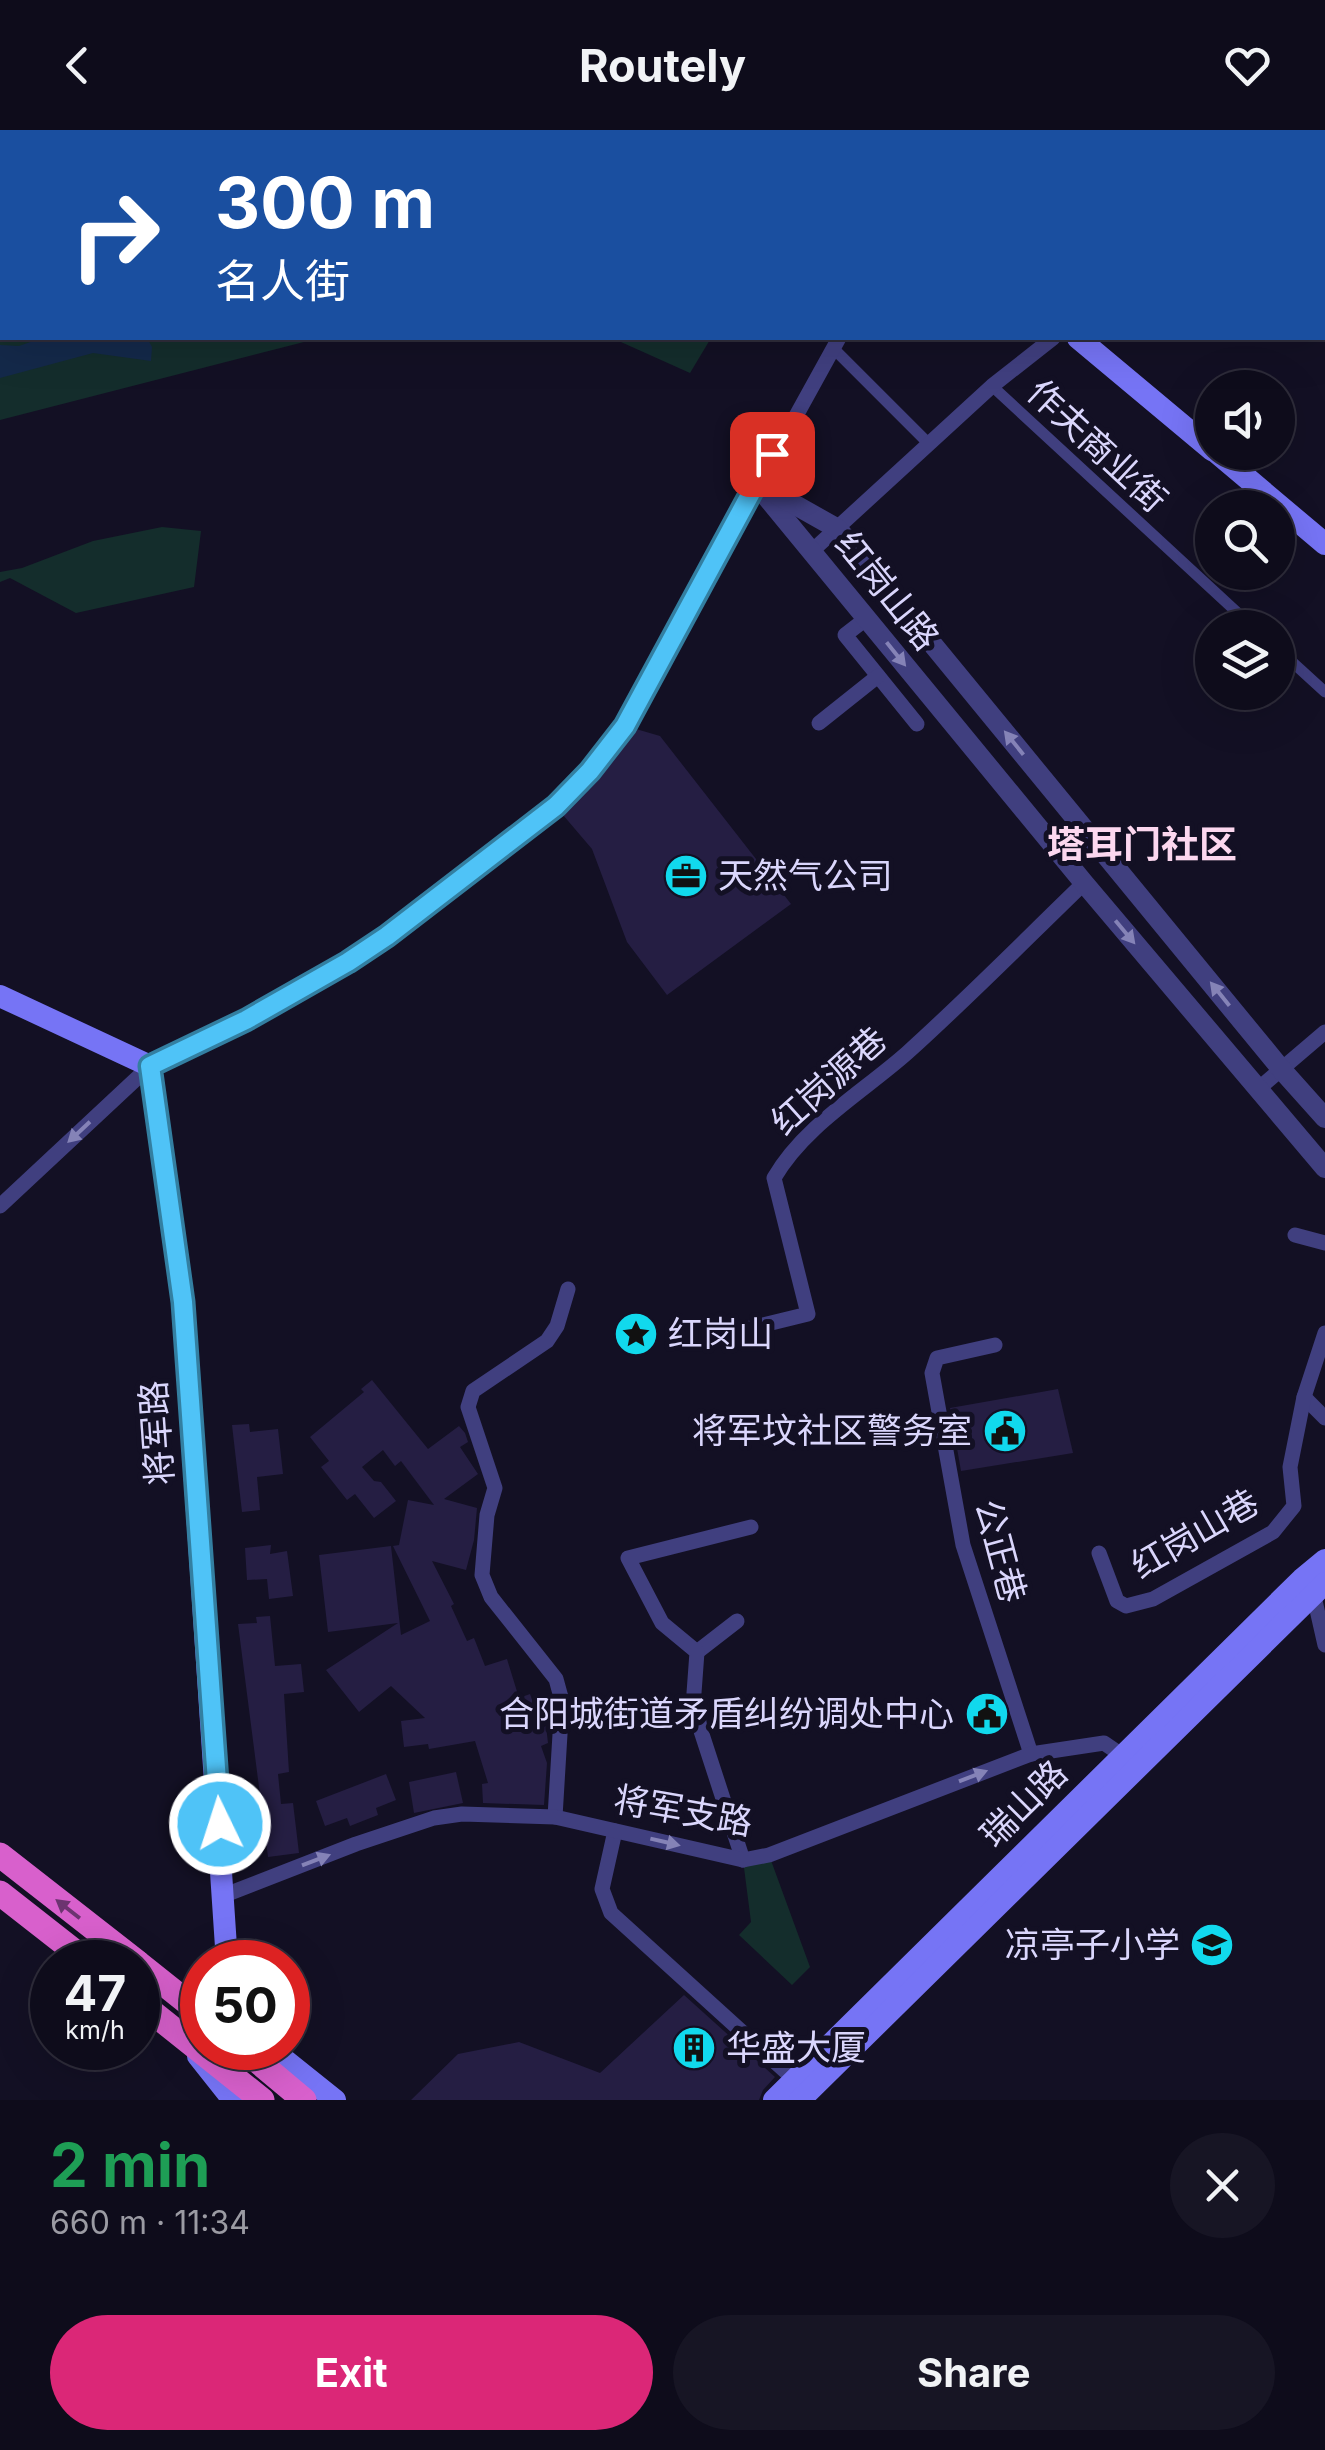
<!DOCTYPE html>
<meta charset="utf-8">
<style>
:root{--surface:#0e0c1b;--page:#171524;--text:#f1f3f6;--muted:#9b9ba3;--line:#2e2c3a;--accent:#db2777}
body{margin:0;font-family:Inter,"Noto Sans SC",sans-serif;background:var(--page);color:var(--text);height:100vh;display:flex;flex-direction:column;font-size:38px;white-space:nowrap}
*{box-sizing:border-box;margin:0}
p{font-size:32px;color:var(--muted)}
.icon{flex:none;width:55px;height:55px;fill:none;stroke:currentColor;stroke-width:2;stroke-linecap:round;stroke-linejoin:round}
.map{position:relative;height:1970px;overflow:hidden}
.details{display:flex;flex-direction:column;background:var(--surface);flex:1}
.details>*{flex:none}
.top-card{position:absolute;left:0px;top:0px;width:1325px;height:210px;box-shadow:0 10px 40px #0002,0 0 0 2px var(--line);background:#1a4fa0;color:#fff;overflow:hidden}
.tools{position:absolute;left:1195px;top:240px;display:grid;gap:20px}
.tools a{display:grid;place-items:center;width:100px;height:100px;border-radius:50%;background:var(--surface);box-shadow:0 10px 40px #0002,0 0 0 2px var(--line);font-size:50px}
.speed{position:absolute;left:30px;top:1810px;display:flex;gap:20px;font-size:50px;font-weight:700;text-align:center}
.speed>*{display:grid;place-content:center;width:130px;height:130px;border-radius:50%;background:var(--surface);box-shadow:0 10px 40px #0002,0 0 0 2px var(--line);line-height:1}
.speed small{font-size:25px;font-weight:400}
.speed .limit{border:15px solid #d22;background:#fff;color:#111}
.pin{position:absolute;display:grid;place-items:center;width:85px;height:85px;color:#fff;margin:-42px;border-radius:20px;box-shadow:0 5px 15px #0006}
.me{position:absolute;width:110px;margin:-55px;rotate:356deg;stroke-linejoin:round;filter:drop-shadow(0 0 8px #0008)}
.turn{display:flex;align-items:center;gap:35px;height:210px;padding:0 50px;font-size:45px}
.turn .icon{width:130px;height:130px;stroke-width:2.5}
.turn b{display:block;font-size:70px;line-height:85px}
.round{display:grid;place-items:center;flex:none;width:105px;height:105px;border-radius:52px;background:var(--page)}
.summary{display:flex;align-items:center;justify-content:space-between;height:170px;padding:0 50px}
h1{font-size:60px;font-weight:700;line-height:75px;color:#1e9e55}
.button{display:flex;gap:20px;margin-top:auto;padding:20px 50px}
.button a{flex:1;height:115px;border-radius:60px;background:var(--accent);color:#fff;font-size:40px;font-weight:700;line-height:115px;text-align:center}
.button a+a{background:var(--page);color:var(--text)}
header{display:flex;justify-content:space-between;align-items:center;height:130px;padding:0 50px;background:var(--surface);font-size:45px;font-weight:700}
.map>svg:first-child{display:block}
.green{fill:#142d2c}
.water{fill:#14294a}
.building{fill:#251e43}
.lines{fill:none;stroke-linecap:round;stroke-linejoin:round}
.pedestrian{stroke:#403f7f;stroke-width:11}
.minor{stroke:#403f7f;stroke-width:15}
.tertiary{stroke:#403f7f;stroke-width:20}
.secondary{stroke:#7674f5;stroke-width:22}
.trunk{stroke:#d860cc;stroke-width:25}
.oneway{fill:#8583b7}
.oneway2{fill:#6c3470}
.route-casing{stroke:#337fa1;stroke-width:25}
.route{stroke:#4fc3f7;stroke-width:18}
.labels{text-anchor:middle;stroke-width:10;stroke-linejoin:round;paint-order:stroke}
.street-label{font-size:35px;fill:#dad6fc;stroke:#131024}
.poi-label{font-size:35px;fill:#dad6fc;stroke:#131024;text-anchor:start}
.neighbourhood-label{font-size:38px;font-weight:bold;fill:#fcd7ef;stroke:#131024}
</style>
<header><svg class="icon" aria-label="back" viewBox="0 0 24 24"><path d="M15 5l-7 7 7 7"/></svg>Routely<svg class="icon" aria-label="heart" viewBox="0 0 24 24"><path d="M12 20l-8-8c-3-5 5-10 8-4 3-6 11-1 8 4z"/></svg></header>
<div class="map">
<svg width="1325" height="1970" viewBox="0 0 1325 1970">
<rect width="100%" height="100%" fill="#131024"/>
<g class="green">
<polygon points="0,0 226,2 2,2 2,208 304,208 304,212 0,290"/>
<polygon points="953,0 1300,0 1297,2"/>
<polygon points="612,208 711,208 690,243"/>
<polygon points="162,397 201,401 194,457 76,483 10,448 0,452 0,442 22,438 93,411"/>
<polygon points="769,1725 810,1837 792,1855 739,1805 751,1792 743,1730"/>
</g>
<polygon class="water" points="42,208 147,208 152,217 151,231 93,223 0,248 0,215 19,216"/>
<g class="building">
<polygon points="636,599 660,606 791,774 667,865 627,812 592,719 563,685 600,648"/>
<polygon points="372,1250 428,1319 459,1296 465,1303 468,1312 460,1317 478,1344 444,1369 477,1378 474,1410 466,1440 432,1431 454,1474 451,1476 467,1511 474,1508 485,1536 507,1529 519,1568 530,1564 542,1598 546,1596 548,1613 541,1616 547,1633 544,1675 483,1673 482,1654 488,1653 475,1611 429,1619 428,1614 404,1617 401,1591 425,1588 391,1556 359,1582 326,1540 398,1493 328,1502 319,1425 391,1416 401,1505 430,1491 393,1416 399,1415 408,1370 434,1375 401,1331 395,1336 383,1320 362,1337 374,1351 381,1352 396,1371 374,1388 355,1364 347,1370 321,1337 329,1331 310,1307 364,1262 361,1259"/>
<polygon points="1058,1259 1073,1323 961,1341 950,1278"/>
<polygon points="249,1294 250,1302 278,1299 283,1344 257,1347 260,1380 242,1382 232,1295"/>
<polygon points="271,1415 270,1424 287,1421 293,1466 269,1469 267,1449 247,1450 245,1418"/>
<polygon points="270,1486 275,1536 301,1534 304,1562 284,1564 289,1642 278,1644 281,1674 293,1673 299,1723 268,1727 238,1494 257,1493 256,1487"/>
<polygon points="456,1642 463,1673 414,1683 409,1652"/>
<polygon points="386,1644 396,1670 376,1678 378,1685 350,1696 347,1688 325,1696 316,1671"/>
<polygon points="684,1865 775,1947 763,1960 759,1970 411,1970 458,1924 519,1912 600,1943"/>
</g>
<g class="lines">
<g class="pedestrian">
<polyline points="833,218 929,314"/>
<polyline points="992,256 1254,498"/>
<polyline points="1278,519 1325,562"/>
</g>
<g class="minor">
<polyline points="476,2 477,0"/>
<polyline points="812,421 992,256 1053,208"/>
<polyline points="867,488 845,505 917,594"/>
<polyline points="819,593 878,546"/>
<polyline points="1257,960 1325,902"/>
<polyline points="0,1076 150,936 246,890 387,806 556,676 591,641 625,596 839,208"/>
<polyline points="1295,1105 1325,1113"/>
<path d="M734 1202 808 1184 774 1048C804 996 863 962 907 923 968 868 1025 810 1084 753"/>
<polyline points="995,1215 937,1228 932,1243 963,1415 1031,1624"/>
<polyline points="1304,1267 1325,1288"/>
<polyline points="1099,1423 1117,1471 1126,1476 1153,1469 1273,1402 1294,1376 1290,1337 1304,1267 1325,1203"/>
<polyline points="1313,1462 1325,1515"/>
<polyline points="697,1522 737,1491"/>
<polyline points="555,1687 562,1571 556,1549 491,1467 482,1445 487,1385 495,1358 468,1277 473,1261 547,1211 557,1196 568,1159"/>
<polyline points="615,1701 602,1759 611,1783 795,1950"/>
<polyline points="743,1730 700,1598 694,1563 697,1522 662,1493 628,1428 751,1397"/>
<polyline points="225,1765 356,1714 434,1688 462,1684 555,1687 743,1730 769,1725 1031,1624 1104,1613 1123,1626"/>
</g>
<g class="tertiary">
<polyline points="756,354 1084,753 1325,1038"/>
<polyline points="767,359 838,399 1282,940 1325,988"/>
</g>
<g class="secondary">
<polyline points="567,0 574,2"/>
<polyline points="1297,2 1300,0"/>
<polyline points="1078,208 1212,320"/>
<polyline points="1216,322 1325,414"/>
<polyline points="0,866 150,936 183,1172 227,1832"/>
<polyline points="270,1918 335,1970"/>
<polyline points="198,1926 233,1970"/>
<polyline points="774,1970 1302,1449 1325,1430"/>
<polyline points="800,1970 1325,1453"/>
</g>
<g class="trunk">
<polyline points="0,1725 137,1832"/>
<polyline points="0,1763 88,1832"/>
<polyline points="138,1833 202,1884"/>
<polyline points="138,1871 262,1970"/>
<polyline points="242,1918 304,1970"/>
</g>
</g>
<defs><path id="oneway-solid" d="M-6-.8H1V-3.2L6.5 0L1 3.2V.8H-6Z" transform="scale(2.5)"/></defs>
<g class="oneway">
<use href="#oneway-solid" transform="translate(896 524) rotate(51)"/>
<use href="#oneway-solid" transform="translate(1014 613) rotate(-129)"/>
<use href="#oneway-solid" transform="translate(1125 802) rotate(50)"/>
<use href="#oneway-solid" transform="translate(1220 864) rotate(-129)"/>
<use href="#oneway-solid" transform="translate(79 1002) rotate(137)"/>
<use href="#oneway-solid" transform="translate(973 1646) rotate(-21)"/>
<use href="#oneway-solid" transform="translate(665 1712) rotate(13)"/>
<use href="#oneway-solid" transform="translate(316 1730) rotate(-21)"/>
</g>
<use class="oneway2" href="#oneway-solid" transform="translate(68 1779) rotate(-142)"/>
<g class="lines">
<g class="route-casing">
<polyline id="route" points="220,1694 183,1172 150,936 246,890 348,832 387,806 556,676 590,641 625,596 772,324"/>
</g>
<use href="#route" class="route"/>
</g>
<defs>
<g id="office-disc" transform="scale(2.25)"><circle r="9.5" fill="#11d9ed" stroke="#131024"/><path d="M-6-3h4V-5.5h4V-3h4V5H-6ZM-1-4.5V-3h2v-1.5ZM-6 0V1H6V0Z" fill="#111"/></g>
<g id="sight-disc" transform="scale(2.25)"><circle r="9.5" fill="#11d9ed" stroke="#131024"/><path d="M0-6L1.8-2.2L6-1.7L2.9 1.2L3.7 5.4L0 3.3L-3.7 5.4L-2.9 1.2L-6-1.7L-1.8-2.2Z" fill="#111"/></g>
<g id="civic-disc" transform="scale(2.25)"><circle r="9.5" fill="#11d9ed" stroke="#131024"/><path d="M-.6-6.5H3V-4.5H.6V-3L4-1V1h2V6H-6V1h2V-1L-.6-3ZM-1.2 2.5V6h2.4V2.5Z" fill="#111"/></g>
<g id="school-disc" transform="scale(2.25)"><circle r="9.5" fill="#11d9ed" stroke="#131024"/><path d="M0-5L7-2L0 1L-7-2ZM-4 1L0 2.5L4 1V4Q0 6-4 4Z" fill="#111"/></g>
<g id="building-disc" transform="scale(2.25)"><circle r="9.5" fill="#11d9ed" stroke="#131024"/><path d="M-4-6H4V6H1V3H-1V6H-4ZM-2.5-4.3h1.7v1.8h-1.7ZM.8-4.3h1.7v1.8H.8ZM-2.5-1h1.7V.8h-1.7ZM.8-1h1.7V.8H.8Z" fill="#111"/></g>
</defs>
<g fill-rule="evenodd">
<use href="#office-disc" x="686" y="746"/>
<use href="#sight-disc" x="636" y="1204"/>
<use href="#civic-disc" x="1005" y="1301"/>
<use href="#civic-disc" x="987" y="1584"/>
<use href="#school-disc" x="1212" y="1815"/>
<use href="#building-disc" x="694" y="1918"/>
</g>
<g class="labels">
<g class="street-label">
<text transform="translate(1097 316) rotate(43)" y="12">作夫商业街</text>
<text transform="translate(887 461) rotate(51)" y="12">红岗山路</text>
<text transform="translate(829 951) rotate(-42)" y="12">红岗源巷</text>
<text transform="translate(157 1303) rotate(-94)" y="12">将军路</text>
<text transform="translate(1195 1404) rotate(-30)" y="12">红岗山巷</text>
<text transform="translate(1000 1421) rotate(75)" y="12">公正巷</text>
<text transform="translate(1024 1674) rotate(-45)" y="12">瑞山路</text>
<text transform="translate(683 1681) rotate(10)" y="12">将军支路</text>
</g>
<g class="poi-label">
<text x="718" y="758">天然气公司</text>
<text x="668" y="1216">红岗山</text>
<text x="972" y="1313" text-anchor="end">将军坟社区警务室</text>
<text x="954" y="1596" text-anchor="end">合阳城街道矛盾纠纷调处中心</text>
<text x="1180" y="1827" text-anchor="end">凉亭子小学</text>
<text x="726" y="1930">华盛大厦</text>
</g>
<g class="neighbourhood-label">
<text x="1142" y="728">塔耳门社区</text>
</g>
</g>
</svg>
<div class="tools">
<a><svg class="icon" aria-label="sound" viewBox="0 0 24 24"><path d="M4 9h4l5-4v14l-5-4H4zM17 9q2 3 0 6"/></svg></a>
<a><svg class="icon" aria-label="search" viewBox="0 0 24 24"><circle cx="10" cy="10" r="6"/><path d="M15 15l6 6"/></svg></a>
<a><svg class="icon" aria-label="layers" viewBox="0 0 24 24"><path d="M12 4l9 5-9 5-9-5zM3 14l9 5 9-5"/></svg></a>
</div>
<div class="speed"><div>47<small>km/h</small></div><div class="limit">50</div></div>
<div class="pin" style="left:772px;top:324px;background:#d93025"><svg class="icon" aria-label="arrive" viewBox="0 0 24 24"><path d="M6 21V4h12l-3 4 3 4H6"/></svg></div>
<svg class="me" style="left:220px;top:1694px" viewBox="-20 -20 40 40"><circle r="17" fill="#4fc3f7" stroke="#fff" stroke-width="3"/><path d="M0-11L8 9 0 5-8 9z" fill="#fff"/></svg>
<div class="top-card">
<div class="turn"><svg class="icon" aria-label="right" viewBox="0 0 24 24"><path d="M7 20v-9h11M14 6l5 5-5 5"/></svg><div><b>300 m</b>名人街</div></div>
</div>
</div>
<section class="details">
<div class="summary"><div><h1>2 min</h1><p>660 m · 11:34</p></div><a class="round"><svg class="icon" aria-label="close" viewBox="0 0 24 24"><path d="M6 6l12 12M18 6L6 18"/></svg></a></div>
<div class="button"><a>Exit</a><a>Share</a></div>
</section>
